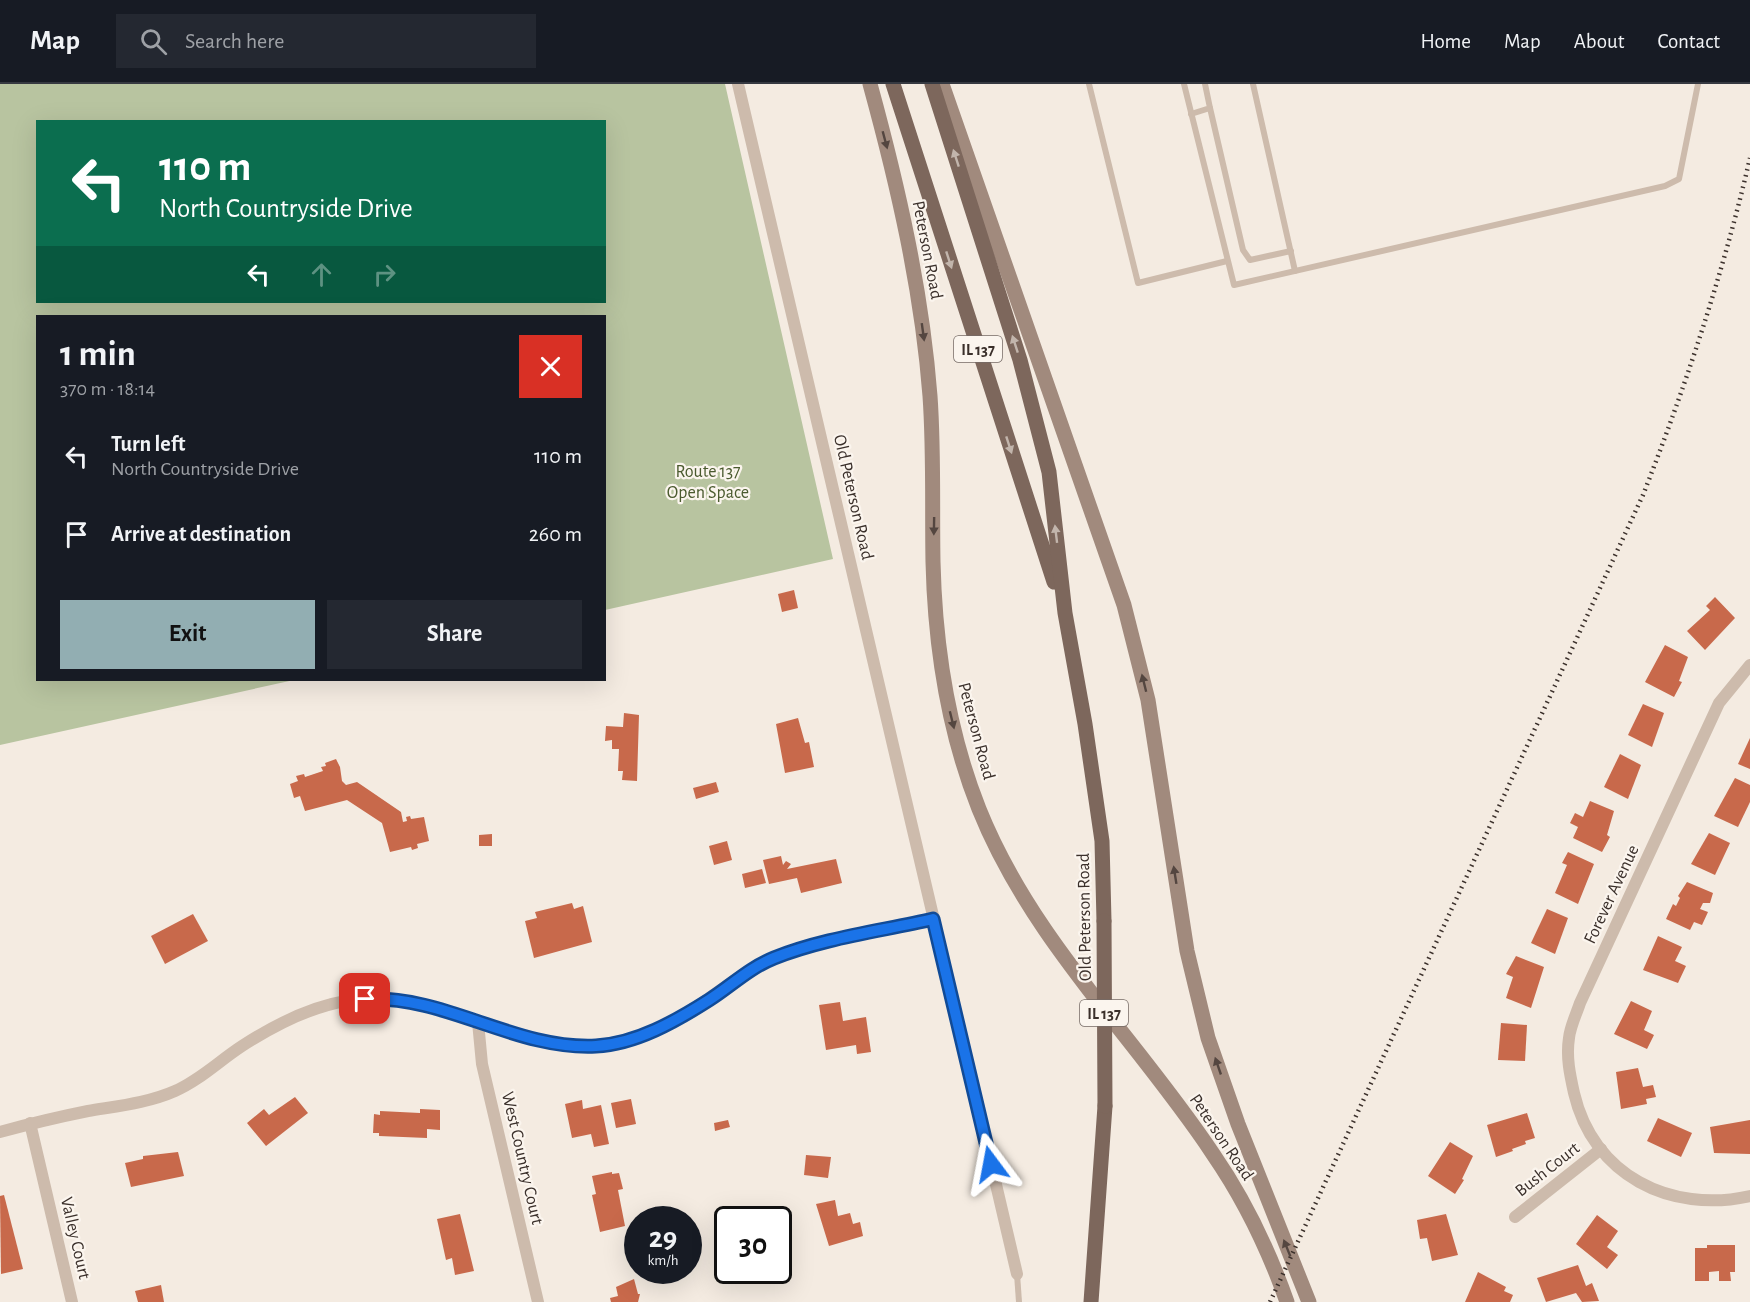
<!DOCTYPE html>
<meta charset="utf-8">
<style>
:root{--surface:#171b24;--page:#242831;--text:#f1f3f6;--muted:#9ea1a6;--line:#363941;--accent:#92aeb2}
body{margin:0;font-family:"Alegreya Sans",sans-serif;background:var(--page);color:var(--text);height:100vh;display:flex;flex-direction:column;font-size:22px;white-space:nowrap}
*{box-sizing:border-box;margin:0}
p{font-size:20px;color:var(--muted)}
.icon{flex:none;width:33px;height:33px;fill:none;stroke:currentColor;stroke-width:2;stroke-linecap:round;stroke-linejoin:round}
.map{position:relative;flex:1;overflow:hidden}
.side{position:absolute;left:36px;top:231px;width:570px;height:366px;display:flex;flex-direction:column;background:var(--surface);border-radius:0px;box-shadow:0 6px 24px #0002}
.side>*{flex:none}
.banner{position:absolute;left:36px;top:36px;width:570px;height:183px;border-radius:0px;box-shadow:0 6px 24px #0002;background:#0b6e4f;color:#fff;overflow:hidden}
.speed{position:absolute;left:624px;top:1122px;display:flex;gap:12px;font-size:30px;font-weight:700;text-align:center}
.speed>*{display:grid;place-content:center;width:78px;height:78px;border-radius:50%;background:var(--surface);box-shadow:0 6px 24px #0002;line-height:1}
.speed small{font-size:15px;font-weight:400}
.speed .limit{border:3px solid #111;border-radius:9px;background:#fff;color:#111}
.pin{position:absolute;display:grid;place-items:center;width:51px;height:51px;color:#fff;margin:-26px;border-radius:12px;box-shadow:0 3px 9px #0006}
.me{position:absolute;width:66px;margin:-33px;rotate:347deg;stroke-linejoin:round;filter:drop-shadow(0 0 4px #0008)}
.turn{display:flex;align-items:center;gap:21px;height:126px;padding:0 24px;font-size:27px}
.turn .icon{width:78px;height:78px;stroke-width:2.5}
.turn b{display:block;font-size:42px;line-height:51px}
.lanes{display:flex;align-items:center;height:57px;padding:0 24px;background:#0003;justify-content:center;gap:30px;direction:ltr}
.lanes .off{opacity:.35}
.round{display:grid;place-items:center;flex:none;width:63px;height:63px;border-radius:0px;background:var(--page)}
.summary{display:flex;align-items:center;justify-content:space-between;height:102px;padding:0 24px}
h1{font-size:36px;font-weight:700;line-height:45px}
.button{display:flex;gap:12px;margin-top:auto;padding:12px 24px}
.button a{flex:1;height:69px;border-radius:0px;background:var(--accent);color:#111;font-size:24px;font-weight:700;line-height:69px;text-align:center}
.button a+a{background:var(--page);color:var(--text)}
ul{padding:0;list-style:none}
li{display:flex;align-items:center;gap:18px;height:78px;padding:0 24px}
li div{flex:1}
li b{display:block;font-size:22px}
li em{font-style:normal}
header{display:flex;align-items:center;gap:36px;box-sizing:border-box;height:84px;padding:0 30px;background:var(--surface);border-bottom:2px solid var(--line)}
header strong{font-size:28px}
nav{display:flex;gap:33px;margin-inline-start:auto;font-size:21px}
.search{width:420px;height:54px;background:var(--page);display:flex;align-items:center;gap:15px;box-sizing:border-box;padding:0 21px;border-radius:0px;color:var(--muted);font-size:22px}
.map>svg:first-child{display:block}
.green{fill:#b8c4a0;fill-rule:evenodd}
.building{fill:#c8694b}
.lines{fill:none;stroke-linecap:round;stroke-linejoin:round}
.service{stroke:#cdbbac;stroke-width:6}
.minor{stroke:#cdbbac;stroke-width:12}
.secondary{stroke:#a18a7d;stroke-width:15}
.primary{stroke:#7d675c;stroke-width:15}
.rail{stroke:#3b302b;stroke-width:4.5;stroke-dasharray:1.5 4.5;stroke-linecap:butt}
.primary-bridge{stroke:#7d675c;stroke-width:15}
.oneway{fill:#544640}
.oneway2{fill:#c2b5ac}
.route-casing{stroke:#114b97;stroke-width:15}
.route{stroke:#1a73e8;stroke-width:10}
.labels{text-anchor:middle;stroke-width:4.5;stroke-linejoin:round;paint-order:stroke}
.shield{fill:#fbf5ee;stroke:#756b66;stroke-width:1.5}
.shield-label{font-size:16px;font-weight:bold;fill:#3b302b}
.street-label{font-size:18px;fill:#3b302b;stroke:#fbf5ee}
.park-label{font-size:18px;fill:#4a5a2e;stroke:#fbf5ee}
</style>
<header>
<strong>Map</strong>
<div class="search"><svg class="icon" aria-label="search" viewBox="0 0 24 24"><circle cx="10" cy="10" r="6"/><path d="M15 15l6 6"/></svg>Search here</div>
<nav><a>Home</a><a>Map</a><a>About</a><a>Contact</a></nav>
</header>
<div class="map">
<svg width="1750" height="1218" viewBox="0 0 1750 1218">
<rect width="100%" height="100%" fill="#f4ebe1"/>
<path class="green" d="M0 0H725L833 475 605 526 604 232H38V596H294L0 661ZM38 38H604V218H38Z"/>
<g class="building">
<polygon points="794,506 798,524 782,528 778,510"/>
<polygon points="1715,513 1735,534 1705,566 1687,547 1710,526 1706,522"/>
<polygon points="1665,561 1688,573 1679,597 1682,598 1674,613 1645,598"/>
<polygon points="1643,620 1664,629 1652,663 1628,651"/>
<polygon points="624,629 639,631 637,697 622,696 623,687 618,687 619,665 612,665 612,656 605,657 606,642 623,643"/>
<polygon points="798,634 805,659 809,658 814,683 785,689 776,640"/>
<polygon points="1750,654 1750,685 1738,680"/>
<polygon points="1620,670 1641,681 1628,715 1604,703"/>
<polygon points="336,675 340,683 342,697 346,701 357,698 401,728 403,738 407,737 406,733 410,732 411,735 424,733 429,757 417,760 418,764 412,766 411,763 390,768 382,739 347,716 305,727 300,712 294,714 290,700 298,697 296,692 304,690 305,693 323,687 321,683 326,682 325,679"/>
<polygon points="1735,694 1750,701 1750,718 1738,743 1714,732"/>
<polygon points="716,698 719,708 696,715 693,704"/>
<polygon points="1590,717 1614,727 1607,751 1610,753 1602,768 1573,754 1578,743 1570,739 1575,729 1583,733"/>
<polygon points="1709,749 1730,759 1715,791 1691,780"/>
<polygon points="492,750 492,762 479,762 479,751"/>
<polygon points="727,757 732,776 714,781 709,762"/>
<polygon points="1568,768 1594,780 1578,820 1555,809 1567,781 1562,779"/>
<polygon points="781,772 783,781 786,777 791,780 787,785 836,775 842,799 801,809 797,794 769,800 763,776"/>
<polygon points="762,785 766,799 745,804 742,790"/>
<polygon points="1687,798 1713,809 1710,819 1703,819 1700,825 1708,828 1702,841 1694,838 1690,846 1666,835 1673,820 1676,822 1680,814 1678,812"/>
<polygon points="572,819 574,825 583,822 592,858 534,874 525,837 537,834 535,828"/>
<polygon points="1547,825 1568,834 1555,870 1531,859"/>
<polygon points="193,830 208,857 165,880 151,852"/>
<polygon points="1658,852 1682,863 1675,877 1686,882 1678,899 1643,886"/>
<polygon points="1516,872 1544,883 1531,924 1506,914 1513,893 1506,890"/>
<polygon points="1631,917 1652,927 1644,946 1654,951 1647,965 1614,950"/>
<polygon points="840,918 843,937 866,933 871,968 857,970 856,961 826,966 819,921"/>
<polygon points="1501,939 1527,941 1525,977 1498,976"/>
<polygon points="1638,984 1643,1003 1653,1001 1656,1013 1646,1015 1647,1020 1621,1025 1616,988"/>
<polygon points="295,1013 308,1029 266,1062 247,1039 264,1025 269,1031"/>
<polygon points="631,1015 636,1040 616,1044 611,1019"/>
<polygon points="582,1016 583,1025 601,1021 609,1060 594,1063 591,1050 572,1054 565,1020"/>
<polygon points="420,1025 440,1026 440,1046 427,1045 427,1054 379,1052 379,1049 373,1049 374,1030 380,1031 380,1027 420,1029"/>
<polygon points="1527,1029 1535,1054 1525,1057 1526,1060 1512,1065 1513,1067 1496,1073 1487,1041"/>
<polygon points="1658,1034 1692,1049 1681,1073 1647,1057"/>
<polygon points="728,1036 730,1043 715,1047 714,1039"/>
<polygon points="1750,1036 1750,1070 1714,1069 1710,1043"/>
<polygon points="1450,1058 1473,1072 1462,1095 1464,1096 1455,1110 1428,1092"/>
<polygon points="178,1068 184,1092 131,1103 125,1079 143,1075 143,1072"/>
<polygon points="806,1071 831,1073 828,1094 804,1091"/>
<polygon points="612,1088 612,1090 619,1089 623,1105 618,1106 625,1142 600,1148 592,1111 596,1110 592,1092"/>
<polygon points="4,1111 23,1185 1,1190 0,1112"/>
<polygon points="835,1116 838,1132 850,1129 853,1140 860,1138 863,1152 829,1162 816,1120"/>
<polygon points="460,1130 474,1187 455,1191 452,1174 446,1176 437,1135"/>
<polygon points="1446,1130 1458,1171 1432,1177 1427,1154 1420,1155 1417,1136"/>
<polygon points="1597,1131 1618,1147 1607,1163 1618,1171 1607,1185 1576,1160"/>
<polygon points="1707,1161 1735,1161 1735,1188 1730,1188 1731,1197 1719,1197 1719,1187 1709,1188 1709,1197 1695,1197 1695,1164 1707,1164"/>
<polygon points="1578,1181 1586,1202 1592,1199 1599,1217 1582,1218 1576,1209 1546,1218 1537,1194"/>
<polygon points="1478,1188 1506,1203 1504,1207 1513,1211 1510,1218 1465,1218"/>
<polygon points="634,1195 638,1210 640,1210 638,1218 611,1218 610,1214 618,1212 616,1203"/>
<polygon points="161,1201 164,1218 138,1218 135,1207"/>
</g>
<g class="lines">
<g class="service">
<polyline points="1089,0 1138,199 1227,177"/>
<polyline points="1184,0 1234,201 1665,102 1679,95 1698,0"/>
<polyline points="1253,0 1295,187"/>
<polyline points="1210,24 1243,166 1250,176 1291,167"/>
<polyline points="1191,30 1210,24 1205,0"/>
<polyline points="1017,1190 1019,1218"/>
</g>
<g class="minor">
<polyline points="738,0 1017,1190"/>
<path d="M1750 581 1719 619 1580 919C1576 931 1570 943 1569 954 1566 973 1570 991 1574 1009 1593 1091 1670 1130 1750 1112"/>
<polyline points="478,938 482,980 538,1218"/>
<polyline points="30,1039 72,1218"/>
<path d="M0 1048C29 1040 58 1033 88 1027 117 1022 148 1019 175 1007 200 996 219 977 242 962 273 942 309 923 346 917 425 904 490 953 565 961 587 964 608 960 630 955 685 943 723 896 773 874 821 854 882 847 933 835"/>
<polyline points="1515,1133 1601,1065"/>
</g>
<g class="secondary">
<path d="M870 0C898 102 922 207 930 312 934 368 932 423 933 478 935 562 948 647 979 725 1032 857 1136 954 1213 1070 1244 1115 1269 1167 1287 1218"/>
<polyline points="942,0 1124,521 1148,616 1187,867 1208,954 1238,1040 1309,1218"/>
</g>
<g class="primary">
<polyline points="893,0 1054,498"/>
<polyline points="932,0 1020,276 1049,388 1065,529 1085,640 1102,757 1104,837"/>
<polyline points="1091,1218 1105,1022"/>
</g>
<path class="rail" d="M1270 1218 1643 411C1686 301 1723 190 1750 74"/>
<polyline class="primary-bridge" points="1104,837 1105,1022"/>
</g>
<defs><path id="oneway-solid" d="M-6-.8H1V-3.2L6.5 0L1 3.2V.8H-6Z" transform="scale(1.5)"/></defs>
<g class="oneway">
<use href="#oneway-solid" transform="translate(885 56) rotate(75)"/>
<use href="#oneway-solid" transform="translate(923 248) rotate(82)"/>
<use href="#oneway-solid" transform="translate(934 442) rotate(91)"/>
<use href="#oneway-solid" transform="translate(1144 599) rotate(-104)"/>
<use href="#oneway-solid" transform="translate(952 636) rotate(76)"/>
<use href="#oneway-solid" transform="translate(1175 791) rotate(-99)"/>
<use href="#oneway-solid" transform="translate(1218 982) rotate(-109)"/>
<use href="#oneway-solid" transform="translate(1287 1164) rotate(-112)"/>
</g>
<g class="oneway2">
<use href="#oneway-solid" transform="translate(956 74) rotate(-108)"/>
<use href="#oneway-solid" transform="translate(949 176) rotate(72)"/>
<use href="#oneway-solid" transform="translate(1015 260) rotate(-108)"/>
<use href="#oneway-solid" transform="translate(1009 361) rotate(72)"/>
<use href="#oneway-solid" transform="translate(1056 450) rotate(-97)"/>
</g>
<g class="lines">
<g class="route-casing">
<path id="route" d="M365 915C446 911 515 966 596 962 636 960 676 937 709 916 731 902 749 884 774 874 824 854 881 847 933 835L991 1080"/>
</g>
<use href="#route" class="route"/>
</g>
<g class="labels">
<g class="shield">
<rect x="954" y="252" width="48" height="26" rx="4.5"/>
<rect x="1080" y="916" width="48" height="26" rx="4.5"/>
</g>
<g class="shield-label">
<text x="978" y="271">IL 137</text>
<text x="1104" y="935">IL 137</text>
</g>
<g class="street-label">
<text transform="translate(928 166) rotate(79)" y="6">Peterson Road</text>
<text transform="translate(854 413) rotate(77)" y="6">Old Peterson Road</text>
<text transform="translate(977 647) rotate(75)" y="6">Peterson Road</text>
<text transform="translate(1611 810) rotate(-65)" y="6">Forever Avenue</text>
<text transform="translate(1084 833) rotate(-91)" y="6">Old Peterson Road</text>
<text transform="translate(1222 1053) rotate(56)" y="6">Peterson Road</text>
<text transform="translate(523 1074) rotate(77)" y="6">West Country Court</text>
<text transform="translate(1547 1085) rotate(-38)" y="6">Bush Court</text>
<text transform="translate(76 1154) rotate(77)" y="6">Valley Court</text>
</g>
<g class="park-label">
<text x="708" y="393">Route 137<tspan x="708" dy="21">Open Space</tspan></text>
</g>
</g>
</svg>
<div class="speed"><div>29<small>km/h</small></div><div class="limit">30</div></div>
<div class="pin" style="left:365px;top:915px;background:#d93025"><svg class="icon" aria-label="arrive" viewBox="0 0 24 24"><path d="M6 21V4h12l-3 4 3 4H6"/></svg></div>
<svg class="me" style="left:991px;top:1080px" viewBox="-20 -20 40 40"><path d="M0-17L14 15 0 8-14 15z" fill="#1a73e8" stroke="#fff" stroke-width="4"/></svg>
<div class="banner">
<div class="turn"><svg class="icon" aria-label="left" viewBox="0 0 24 24"><path d="M17 20v-9H6M10 6l-5 5 5 5"/></svg><div><b>110 m</b>North Countryside Drive</div></div>
<div class="lanes"><svg class="icon" aria-label="left" viewBox="0 0 24 24"><path d="M17 20v-9H6M10 6l-5 5 5 5"/></svg><svg class="icon off" aria-label="ahead" viewBox="0 0 24 24"><path d="M12 20V5M6 11l6-6 6 6"/></svg><svg class="icon off" aria-label="right" viewBox="0 0 24 24"><path d="M7 20v-9h11M14 6l5 5-5 5"/></svg></div>
</div>
<section class="side">
<div class="summary"><div><h1>1 min</h1><p>370 m · 18:14</p></div><a class="round" style="background:#d93025;color:#fff"><svg class="icon" aria-label="close" viewBox="0 0 24 24"><path d="M6 6l12 12M18 6L6 18"/></svg></a></div>
<ul>
<li><svg class="icon" aria-label="left" viewBox="0 0 24 24"><path d="M17 20v-9H6M10 6l-5 5 5 5"/></svg><div><b>Turn left</b><p>North Countryside Drive</p></div><em>110 m</em></li>
<li><svg class="icon" aria-label="arrive" viewBox="0 0 24 24"><path d="M6 21V4h12l-3 4 3 4H6"/></svg><div><b>Arrive at destination</b></div><em>260 m</em></li>
</ul>
<div class="button"><a>Exit</a><a>Share</a></div>
</section>
</div>
